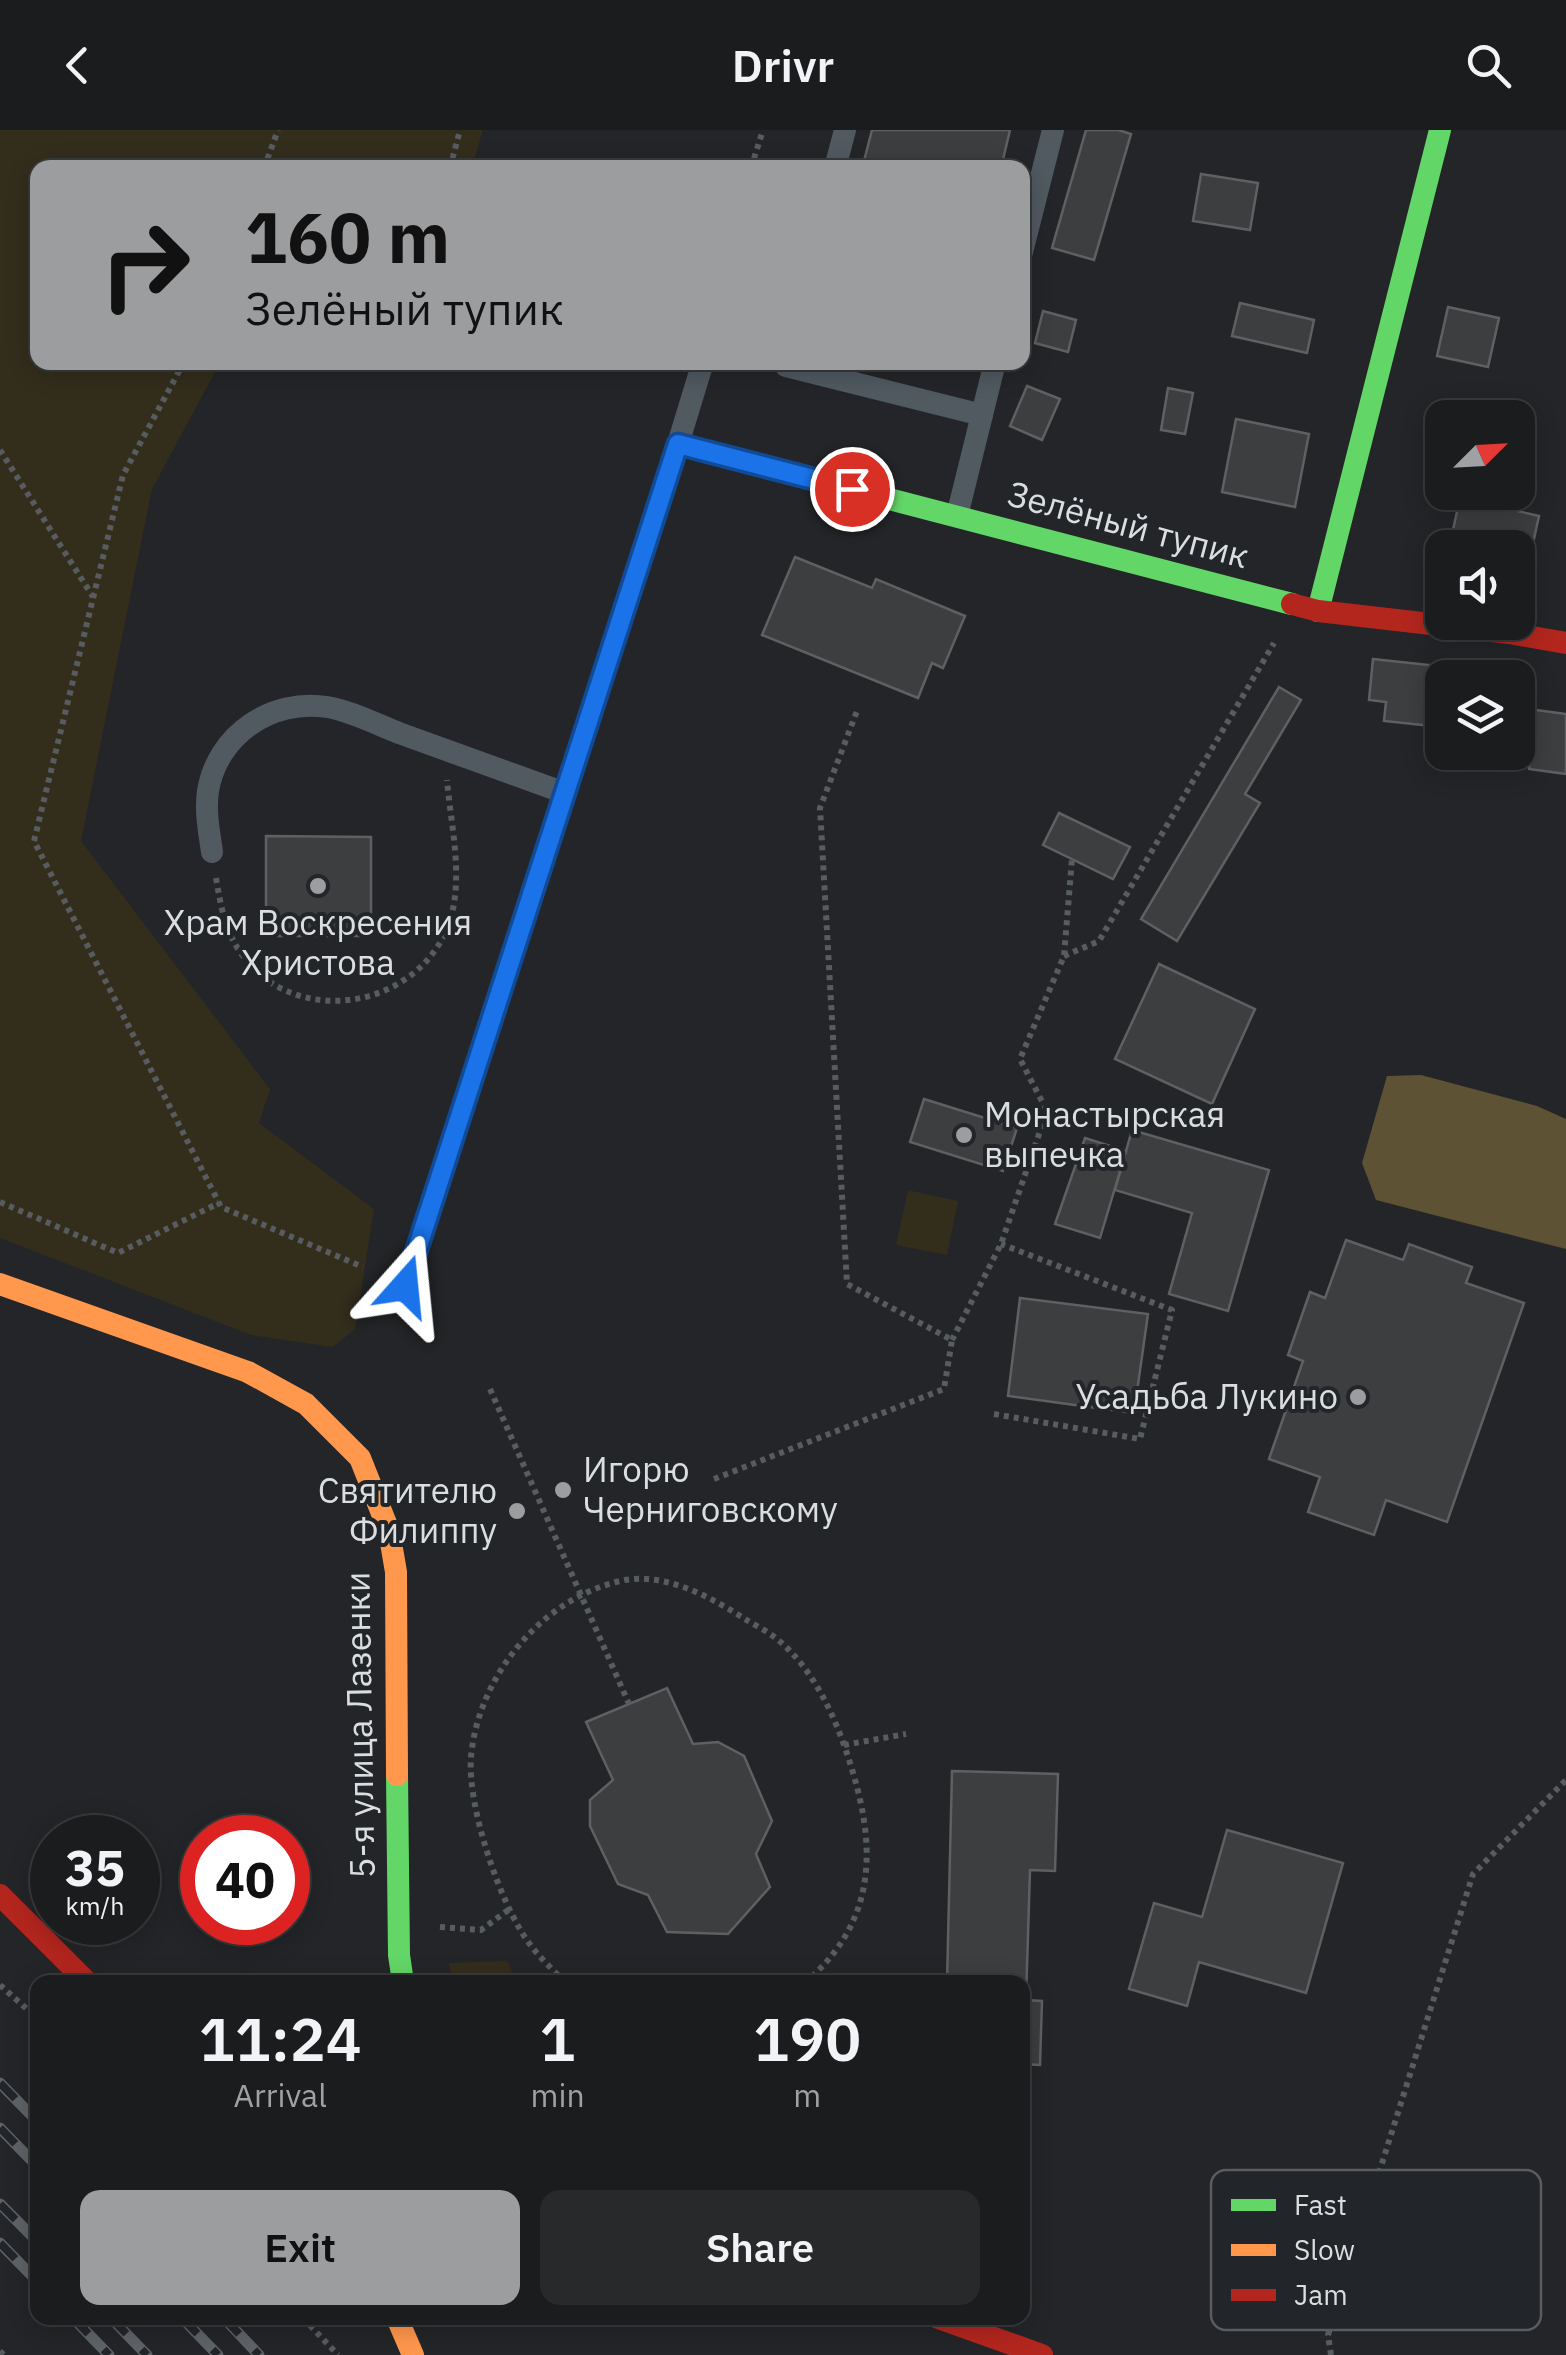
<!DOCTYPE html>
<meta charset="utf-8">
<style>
:root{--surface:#1a1c1e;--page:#27292b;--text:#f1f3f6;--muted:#9fa1a4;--line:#383a3c;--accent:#9b9d9f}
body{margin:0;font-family:"IBM Plex Sans",sans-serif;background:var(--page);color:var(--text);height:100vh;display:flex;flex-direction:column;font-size:38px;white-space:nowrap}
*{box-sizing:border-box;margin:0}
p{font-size:32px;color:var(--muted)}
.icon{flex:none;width:55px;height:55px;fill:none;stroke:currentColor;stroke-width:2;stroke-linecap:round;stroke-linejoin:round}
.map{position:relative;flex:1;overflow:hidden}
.panel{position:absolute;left:30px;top:1845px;width:1000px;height:350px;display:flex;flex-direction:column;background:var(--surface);border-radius:20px;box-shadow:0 5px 25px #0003,0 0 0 2px var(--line)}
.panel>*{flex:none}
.guide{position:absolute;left:30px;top:30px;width:1000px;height:210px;border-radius:20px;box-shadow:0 5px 25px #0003,0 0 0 2px var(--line);background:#9b9d9f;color:#111;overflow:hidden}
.needle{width:65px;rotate:66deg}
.controls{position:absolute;left:1425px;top:270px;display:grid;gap:20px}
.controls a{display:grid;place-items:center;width:110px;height:110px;border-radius:20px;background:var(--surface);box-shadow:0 5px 25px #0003,0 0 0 2px var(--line);font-size:50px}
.speed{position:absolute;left:30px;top:1685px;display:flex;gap:20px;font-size:50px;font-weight:700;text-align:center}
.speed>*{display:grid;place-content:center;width:130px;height:130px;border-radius:50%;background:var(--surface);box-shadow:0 5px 25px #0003,0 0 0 2px var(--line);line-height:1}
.speed small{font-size:25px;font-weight:400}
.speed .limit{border:15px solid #d22;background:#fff;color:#111}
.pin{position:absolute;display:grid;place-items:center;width:85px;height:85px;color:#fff;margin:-42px;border:5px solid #fff;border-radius:50%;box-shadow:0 2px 10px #0007}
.me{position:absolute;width:110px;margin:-55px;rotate:18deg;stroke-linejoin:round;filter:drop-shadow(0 0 8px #0008)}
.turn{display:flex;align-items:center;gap:35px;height:210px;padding:0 50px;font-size:45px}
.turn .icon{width:130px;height:130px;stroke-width:2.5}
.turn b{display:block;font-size:70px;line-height:85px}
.eta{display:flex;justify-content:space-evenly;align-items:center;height:170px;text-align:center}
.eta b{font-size:60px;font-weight:600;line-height:70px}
.action{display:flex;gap:20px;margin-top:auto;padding:20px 50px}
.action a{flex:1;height:115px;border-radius:20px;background:var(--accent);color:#111;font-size:40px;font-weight:600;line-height:115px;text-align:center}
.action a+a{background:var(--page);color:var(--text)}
header{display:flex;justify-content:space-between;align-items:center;height:130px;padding:0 50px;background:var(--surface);font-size:45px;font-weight:600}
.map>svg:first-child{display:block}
.green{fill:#332d1c}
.water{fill:#5e5234}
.building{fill:#3c3e40;stroke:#5e6062;stroke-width:2.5}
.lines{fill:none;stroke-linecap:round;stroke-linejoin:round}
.path{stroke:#575c61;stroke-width:6;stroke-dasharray:5 5;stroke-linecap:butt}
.lane{stroke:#515961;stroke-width:22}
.fast{stroke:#63d668;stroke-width:22}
.slow{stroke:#ff974d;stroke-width:22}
.jam{stroke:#b3261e;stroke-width:22}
.rail-casing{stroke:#5e6368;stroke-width:11}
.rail{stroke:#222529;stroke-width:8;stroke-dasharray:22;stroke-linecap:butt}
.route-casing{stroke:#114b97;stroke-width:25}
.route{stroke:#1a73e8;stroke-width:18}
.poi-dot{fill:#9b9d9f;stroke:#222529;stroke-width:4}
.labels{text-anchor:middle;stroke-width:8;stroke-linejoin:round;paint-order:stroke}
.street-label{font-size:35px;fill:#dbdddf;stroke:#222529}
.poi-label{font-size:35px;fill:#dbdddf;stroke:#222529;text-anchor:start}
.key{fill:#222529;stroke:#5a5c60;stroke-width:2.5}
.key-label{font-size:28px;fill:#dbdddf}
</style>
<header><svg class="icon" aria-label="back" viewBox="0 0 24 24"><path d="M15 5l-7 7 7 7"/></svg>Drivr<svg class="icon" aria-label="search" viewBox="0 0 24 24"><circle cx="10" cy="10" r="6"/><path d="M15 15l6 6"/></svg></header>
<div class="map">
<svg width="1566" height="2225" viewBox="0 0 1566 2225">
<rect width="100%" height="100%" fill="#232528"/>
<g class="green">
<polygon points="0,0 483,0 472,37 38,38 38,232 220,233 152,359 81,711 270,959 259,993 374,1079 355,1199 333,1217 251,1205 0,1108"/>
<polygon points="908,1060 958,1071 947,1125 896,1115"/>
<polygon points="507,1831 517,1852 452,1852 449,1833"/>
</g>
<polygon class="water" points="1421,945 1537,976 1566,989 1566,1119 1376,1070 1362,1033 1387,946"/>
<g class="building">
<polygon points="872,0 1010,0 1001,38 890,38 864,31"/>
<polygon points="1086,0 1118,0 1131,4 1094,130 1052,118"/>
<polygon points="1201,44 1258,53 1250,100 1193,91"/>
<polygon points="1240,173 1314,190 1307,223 1232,206"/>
<polygon points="1448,177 1499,188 1488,237 1437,226"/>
<polygon points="1043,181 1076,190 1068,222 1035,213"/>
<polygon points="1027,256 1060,269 1042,310 1010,296"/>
<polygon points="1168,258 1193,263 1185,304 1161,300"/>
<polygon points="1236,289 1309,304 1295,377 1222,362"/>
<polygon points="1460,368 1539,386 1523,459 1518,458 1518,418 1449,418"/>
<polygon points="795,427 872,458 876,449 965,486 943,538 932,533 918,568 762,505"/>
<polygon points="1373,529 1457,538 1456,548 1442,548 1442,597 1384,591 1386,572 1369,570"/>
<polygon points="1279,557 1301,570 1245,664 1260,673 1177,811 1141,789"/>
<polygon points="1536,580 1566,584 1566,644 1529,639"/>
<polygon points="1059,683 1130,717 1113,749 1043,715"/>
<polygon points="266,706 371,707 371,806 266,806"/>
<polygon points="1159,834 1255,879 1212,974 1115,929"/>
<polygon points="924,969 1017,998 1003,1041 910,1012"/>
<polygon points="1132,1000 1269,1040 1228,1181 1169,1164 1192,1083 1115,1060"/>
<polygon points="1085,1008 1126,1021 1100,1108 1055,1094"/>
<polygon points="1346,1110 1403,1130 1409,1114 1472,1137 1466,1153 1524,1173 1447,1392 1386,1370 1374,1405 1308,1382 1320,1347 1269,1329 1303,1231 1288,1225 1310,1162 1325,1168"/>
<polygon points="1020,1168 1148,1184 1134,1283 1008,1266"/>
<polygon points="667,1558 693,1614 718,1612 744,1626 772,1691 756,1724 770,1757 728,1804 667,1802 648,1765 618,1754 590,1696 590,1670 613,1650 586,1592"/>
<polygon points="952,1641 1058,1644 1055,1741 1030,1740 1026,1870 1042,1871 1040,1935 1022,1934 1022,1852 947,1852"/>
<polygon points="1227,1700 1343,1733 1306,1863 1199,1832 1187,1876 1129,1859 1154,1773 1202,1787"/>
</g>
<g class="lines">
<g class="path">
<polyline points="264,38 278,0"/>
<polyline points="450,38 460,0"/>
<polyline points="751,38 763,0"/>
<polyline points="184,232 123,345 34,711 221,1077 363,1137"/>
<polyline points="0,320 93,467"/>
<path d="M216 748C221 777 225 802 243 826 295 897 411 880 446 801 466 755 451 698 447 650"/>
<polyline points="1064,826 1099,811 1274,513"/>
<polyline points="0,1072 118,1123 219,1073"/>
<polyline points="952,1210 1001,1114 1047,981 1020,929 1064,826 1072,729"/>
<polyline points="490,1259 629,1574"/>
<polyline points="994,1284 1140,1309 1172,1180 1001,1114"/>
<polyline points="714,1349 944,1259 952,1210 847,1154 820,678 857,581"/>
<polyline points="844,1615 906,1604"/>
<polyline points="440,1797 481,1800 511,1778"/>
<path d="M565 1852C553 1840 539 1827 529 1813 500 1774 467 1676 471 1627 478 1546 543 1466 625 1450 666 1443 711 1467 745 1489 755 1495 767 1501 777 1509 821 1545 844 1607 858 1661 877 1737 867 1799 806 1852"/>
<polyline points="0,1855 38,1889"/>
<polyline points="303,2188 338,2225"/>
<polyline points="0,2221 4,2225"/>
<polyline points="1331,2225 1328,2205 1473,1744 1566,1650"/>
</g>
<g class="lane">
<polyline points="835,38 845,0"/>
<polyline points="1022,122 1053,0"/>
<polyline points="787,232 786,236 982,285"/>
<polyline points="678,314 703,232"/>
<polyline points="957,386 995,232"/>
<path d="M212 722C209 701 205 681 208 661 217 605 272 568 327 577 351 581 376 594 399 603 454 623 510 643 565 663"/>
</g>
<g class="fast">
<polyline points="631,459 678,314 1292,474"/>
<polyline points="1318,481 1440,0"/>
<polyline points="397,1645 399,1825 403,1852"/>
</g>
<g class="slow">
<polyline points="0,1154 248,1242 306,1274 360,1328 389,1401 396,1442 397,1645"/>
<polyline points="405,1157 631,459"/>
<polyline points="397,2188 413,2225"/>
</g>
<g class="jam">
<polyline points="1292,474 1318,481 1509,503 1566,513"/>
<polyline points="0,1765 87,1852"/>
<polyline points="938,2188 1042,2225"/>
</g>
<g class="rail-casing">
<g id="rail">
<polyline points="0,1953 38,1992"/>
<polyline points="0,1998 38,2037"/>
<polyline points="0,2074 38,2112"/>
<polyline points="0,2113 38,2152"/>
<polyline points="73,2188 109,2225"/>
<polyline points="111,2188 147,2225"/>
<polyline points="182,2188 218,2225"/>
<polyline points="224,2188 259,2225"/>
</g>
</g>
<use href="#rail" class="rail"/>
</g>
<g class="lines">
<g class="route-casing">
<polyline id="route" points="405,1156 678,314 852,359"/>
</g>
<use href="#route" class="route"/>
</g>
<g class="poi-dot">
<circle cx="318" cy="756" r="10"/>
<circle cx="964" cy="1005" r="10"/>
<circle cx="1358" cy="1267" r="10"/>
<circle cx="563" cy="1360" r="10"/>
<circle cx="517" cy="1381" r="10"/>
</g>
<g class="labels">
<g class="street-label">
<text transform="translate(1128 395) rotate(15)" y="12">Зелёный тупик</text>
<text transform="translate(360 1595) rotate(-91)" y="12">5-я улица Лазенки</text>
</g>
<g class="poi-label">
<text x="318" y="805" text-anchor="middle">Храм Воскресения<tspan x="318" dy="40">Христова</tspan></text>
<text x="984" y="997">Монастырская<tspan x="984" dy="40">выпечка</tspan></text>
<text x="1338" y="1279" text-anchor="end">Усадьба Лукино</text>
<text x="583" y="1352">Игорю<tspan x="583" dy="40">Черниговскому</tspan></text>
<text x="497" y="1373" text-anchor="end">Святителю<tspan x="497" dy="40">Филиппу</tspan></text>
</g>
</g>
<rect x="1211" y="2040" width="330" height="160" rx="15" class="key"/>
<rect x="1231" y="2069" width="45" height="12" fill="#63d668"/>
<rect x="1231" y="2114" width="45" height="12" fill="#ff974d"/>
<rect x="1231" y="2159" width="45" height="12" fill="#b3261e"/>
<g class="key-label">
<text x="1294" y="2085">Fast</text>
<text x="1294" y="2130">Slow</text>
<text x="1294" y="2175">Jam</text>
</g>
</svg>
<div class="controls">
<a><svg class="needle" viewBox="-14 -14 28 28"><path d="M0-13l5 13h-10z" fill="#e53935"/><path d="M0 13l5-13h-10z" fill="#9fa1a4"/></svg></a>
<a><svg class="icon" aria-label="sound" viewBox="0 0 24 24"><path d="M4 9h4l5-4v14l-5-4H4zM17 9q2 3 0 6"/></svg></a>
<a><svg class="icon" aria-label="layers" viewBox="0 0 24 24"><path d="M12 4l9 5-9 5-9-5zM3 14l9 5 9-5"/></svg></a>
</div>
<div class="speed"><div>35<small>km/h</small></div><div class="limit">40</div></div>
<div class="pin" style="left:852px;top:359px;background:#d93025"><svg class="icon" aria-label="arrive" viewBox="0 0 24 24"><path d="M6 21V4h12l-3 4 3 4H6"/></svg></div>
<svg class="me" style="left:405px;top:1156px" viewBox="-20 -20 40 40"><path d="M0-17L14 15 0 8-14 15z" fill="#1a73e8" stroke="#fff" stroke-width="4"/></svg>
<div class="guide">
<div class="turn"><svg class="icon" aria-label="right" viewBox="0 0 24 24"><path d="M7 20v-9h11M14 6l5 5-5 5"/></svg><div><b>160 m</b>Зелёный тупик</div></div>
</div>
<section class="panel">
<div class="eta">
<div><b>11:24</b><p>Arrival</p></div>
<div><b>1</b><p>min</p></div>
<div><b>190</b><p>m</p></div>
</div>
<div class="action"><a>Exit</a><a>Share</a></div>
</section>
</div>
